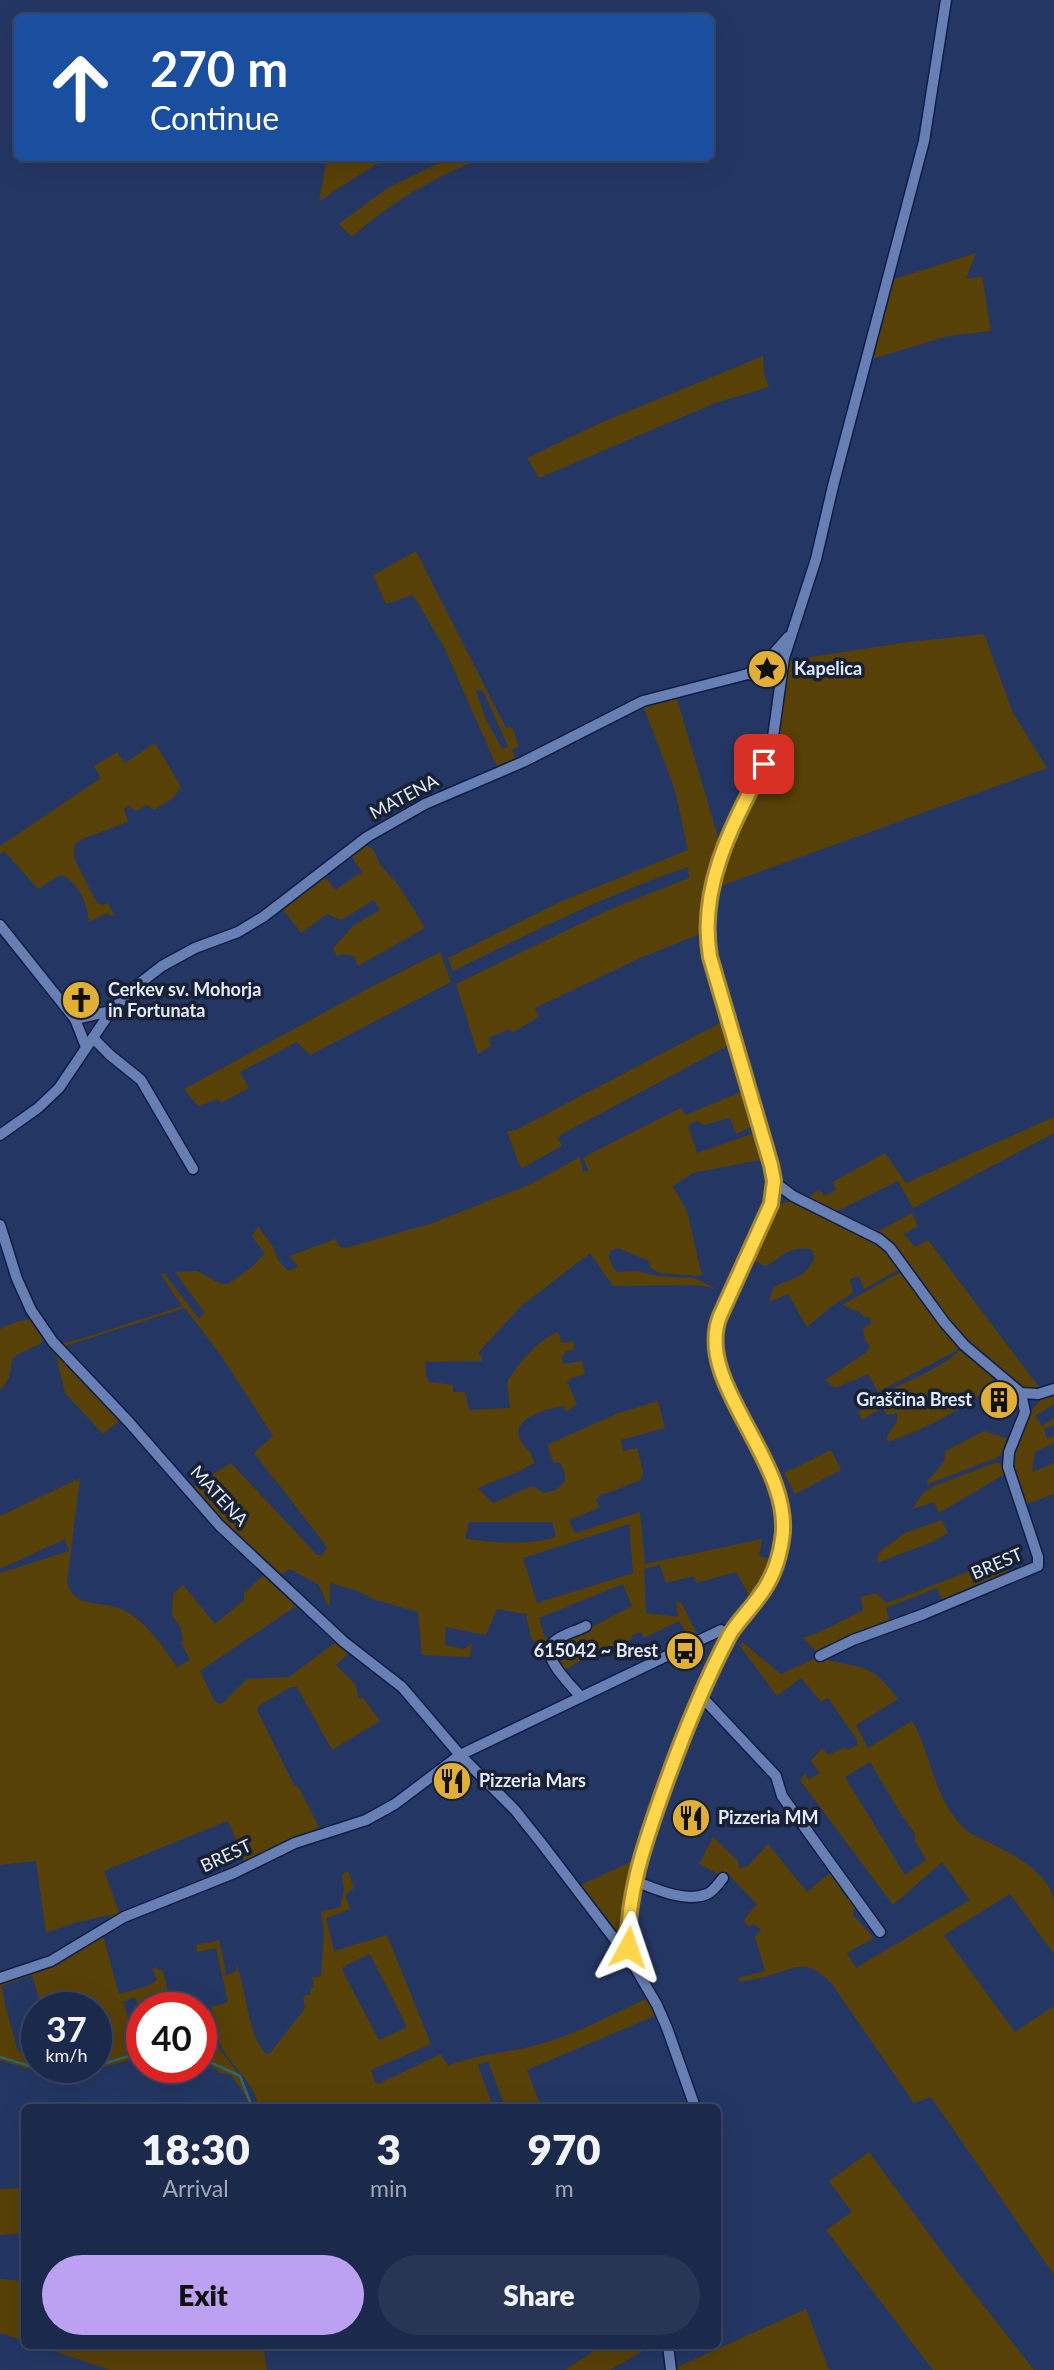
<!DOCTYPE html>
<meta charset="utf-8">
<style>
:root{--surface:#1b294b;--page:#283555;--text:#f1f3f6;--muted:#a0a6b5;--line:#394563;--accent:#bca0f2}
body{margin:0;font-family:Lato,sans-serif;background:var(--page);color:var(--text);height:100vh;display:flex;flex-direction:column;font-size:26px;white-space:nowrap}
*{box-sizing:border-box;margin:0}
p{font-size:23px;color:var(--muted)}
.icon{flex:none;width:38px;height:38px;fill:none;stroke:currentColor;stroke-width:2;stroke-linecap:round;stroke-linejoin:round}
.map{position:relative;flex:1;overflow:hidden}
.details{position:absolute;left:21px;top:2104px;width:700px;height:245px;display:flex;flex-direction:column;background:var(--surface);border-radius:10px;box-shadow:0 7px 28px #0002,0 0 0 2px var(--line)}
.details>*{flex:none}
.banner{position:absolute;left:14px;top:14px;width:700px;height:147px;border-radius:10px;box-shadow:0 7px 28px #0002,0 0 0 2px var(--line);background:#1a4fa0;color:#fff;overflow:hidden}
.speed{position:absolute;left:21px;top:1992px;display:flex;gap:14px;font-size:35px;font-weight:700;text-align:center}
.speed>*{display:grid;place-content:center;width:91px;height:91px;border-radius:50%;background:var(--surface);box-shadow:0 7px 28px #0002,0 0 0 2px var(--line);line-height:1}
.speed small{font-size:18px;font-weight:400}
.speed .limit{border:10px solid #d22;background:#fff;color:#111}
.pin{position:absolute;display:grid;place-items:center;width:60px;height:60px;color:#fff;margin:-30px;border-radius:14px;box-shadow:0 4px 10px #0006}
.me{position:absolute;width:77px;margin:-38px;rotate:5deg;stroke-linejoin:round;filter:drop-shadow(0 0 5px #0008)}
.turn{display:flex;align-items:center;gap:24px;height:147px;padding:0 21px;font-size:32px}
.turn .icon{width:91px;height:91px;stroke-width:2.5}
.turn b{display:block;font-size:49px;line-height:60px}
.eta{display:flex;justify-content:space-evenly;align-items:center;height:119px;text-align:center}
.eta b{font-size:42px;font-weight:800;line-height:49px}
.cta{display:flex;gap:14px;margin-top:auto;padding:14px 21px}
.cta a{flex:1;height:80px;border-radius:42px;background:var(--accent);color:#111;font-size:28px;font-weight:800;line-height:80px;text-align:center}
.cta a+a{background:var(--page);color:var(--text)}
.map>svg:first-child{display:block}
.green{fill:#584106;fill-rule:evenodd}
.lines{fill:none;stroke-linecap:round;stroke-linejoin:round}
.stream{stroke:#2d686f;stroke-width:2.5}
.minor-casing{stroke:#0c1d48;stroke-width:13}
.minor{stroke:#687fb3;stroke-width:10}
.route-casing{stroke:#a68a30;stroke-width:18}
.route{stroke:#ffd54a;stroke-width:12}
.labels{text-anchor:middle;stroke-width:7;stroke-linejoin:round;paint-order:stroke}
.poi-label{font-size:18px;font-weight:bold;fill:#e2eafb;stroke:#172034;text-anchor:start}
.street-label{font-size:18px;fill:#e2eafb;stroke:#172034}
</style>
<div class="map">
<svg width="1054" height="2370" viewBox="0 0 1054 2370">
<rect width="100%" height="100%" fill="#243764"/>
<g class="green">
<polygon points="327,158 386,158 319,201"/>
<path d="M450 158H483C434 177 391 202 352 237L339 224 389 187Z"/>
<polygon points="976,253 966,279 982,276 991,331 948,336 869,360 891,280"/>
<polygon points="763,356 764,374 769,387 715,403 539,478 527,458 598,424"/>
<path d="M416 551 506 728 512 727 519 746 512 750 516 761 498 769 444 647 413 595 386 604 373 575ZM479 689 484 693 508 746 502 749 486 719 476 691Z"/>
<polygon points="984,634 1013,713 1047,768 715,888 733,838 773,756 788,663 792,660 901,643"/>
<path d="M676 696 719 840H722L702 933 638 959 535 1008 539 1017 513 1032 509 1029 488 1038 491 1046 478 1054 456 984 613 908 689 878 688 867C606 895 530 933 453 971L448 958 562 901 688 850 675 790 643 705Z"/>
<path d="M155 743 180 785V788L173 798 154 810 147 805 136 811 129 806 124 809 128 822 82 839 75 844 74 858 97 903 103 905 108 903 114 915 110 916 107 913 89 922C88 905 78 880 60 875L38 889 4 851 0 854V846L101 778 94 766 117 752 125 763Z"/>
<polygon points="364,844 373,849 381,866 399,886 425,928 358,966 354,956 343,954 337,956 333,948 354,925 380,910 374,900 341,920 327,914 301,933 282,908 324,875 335,890 362,872 350,854"/>
<polygon points="440,952 451,982 310,1055 297,1042 240,1072 249,1088 221,1103 219,1099 198,1106 184,1089 373,986"/>
<polygon points="724,1021 731,1044 562,1134 558,1138 562,1146 522,1168 519,1164 507,1131 514,1131"/>
<path d="M745 1090 754 1124 751 1127 736 1134 730 1118 704 1125 697 1121 688 1125 697 1153 757 1132 765 1159 693 1173 673 1186 687 1211 702 1276 660 1273 650 1268 649 1261 618 1248 610 1251C607 1258 613 1267 617 1272L638 1271 657 1276 694 1278 715 1288 694 1285 613 1286 590 1253 520 1307 478 1353 482 1357V1361L425 1362 426 1376 429 1382 453 1385V1392H465L469 1410 510 1408 507 1382C520 1362 536 1341 558 1332L562 1343 573 1341 575 1349 567 1351 562 1356 563 1364 582 1361 585 1374 572 1378 567 1382 577 1404 566 1412 564 1406C549 1408 510 1418 520 1439 525 1452 530 1445 534 1463L520 1471 478 1488 493 1503C507 1498 520 1490 533 1486L543 1493 556 1490 565 1481V1473L560 1463 553 1462 547 1445 616 1414 658 1401 665 1428 621 1440 623 1451 637 1448 643 1471 641 1480C630 1483 610 1494 601 1494L596 1500 599 1508 569 1520 575 1533 640 1512 645 1564 762 1539 759 1556 770 1559C773 1573 760 1589 752 1600L736 1572 696 1583 694 1576 666 1583 660 1565 644 1569 646 1613 678 1617 676 1602H681L697 1634 689 1638 679 1621 644 1638 641 1632 632 1635V1639L615 1646 603 1648 563 1671 553 1658 557 1640 592 1627 632 1606 623 1584 539 1618 544 1635 549 1641 547 1652 531 1638 526 1614 497 1609 486 1635 446 1627 445 1645 464 1649 472 1643 470 1657 422 1655 418 1612 373 1599 358 1591 330 1583V1606L327 1604 319 1585 290 1569 279 1576 224 1524 191 1488 231 1463 317 1555H321L327 1549 325 1544 254 1453 273 1436 222 1357 185 1308 62 1347 59 1344 84 1338 182 1306 160 1273 165 1274 199 1319 204 1312 175 1272 197 1271 221 1284H228L252 1267 265 1253 252 1237 258 1226 273 1247 278 1260 288 1271 298 1267 290 1256 335 1239 340 1247 346 1248 433 1223 531 1184 580 1157 583 1172 589 1171 583 1158 590 1154 681 1108 686 1115ZM469 1522H552L556 1536C539 1546 484 1543 465 1538ZM629 1524 633 1573 537 1603 523 1558Z"/>
<polygon points="1054,1117 1054,1133 913,1208 898,1181 833,1213 804,1199 820,1190 825,1196 836,1190 833,1182 836,1180 885,1153 906,1183"/>
<path d="M790 1200 881 1243 901 1266 898 1270 864 1289 859 1276 850 1279 853 1293 832 1306 807 1327 788 1294 769 1302 773 1288C792 1276 805 1281 815 1256L810 1249C786 1247 785 1255 766 1266L750 1259 775 1207Z"/>
<polygon points="912,1213 918,1226 904,1234 915,1247 928,1240 1042,1391 1025,1390 966,1342 875,1233"/>
<polygon points="904,1270 959,1346 956,1351 878,1392 868,1374 835,1388 825,1380 868,1351 870,1347 865,1340 863,1329 872,1322 869,1317 864,1317 859,1312 842,1305"/>
<polygon points="31,1319 43,1338 40,1344 16,1355 12,1361 9,1378 0,1391 0,1329 15,1322"/>
<path d="M963 1346 999 1378C968 1407 928 1428 888 1442L887 1436 897 1421V1413L887 1415 882 1408 862 1420 858 1412 881 1400 879 1395C900 1384 951 1365 963 1346Z"/>
<polygon points="55,1351 119,1418 119,1421 103,1434 65,1393"/>
<polygon points="1054,1391 1054,1404 1035,1416 1042,1426 1054,1418 1054,1425 1044,1429 1047,1439 1054,1436 1054,1443 1035,1452 1032,1472 1054,1463 1054,1494 1022,1506 1011,1456 1026,1418 1042,1398"/>
<polygon points="984,1431 1012,1440 1005,1452 996,1458 928,1484 927,1481 944,1462 945,1451"/>
<polygon points="831,1450 841,1470 795,1494 784,1473"/>
<polygon points="997,1462 1006,1467 1008,1472 939,1513 934,1502 912,1509 923,1493 934,1486"/>
<path d="M80 1478 67 1583C76 1609 97 1600 118 1608 144 1617 162 1646 177 1667L190 1660 181 1642 183 1641 181 1629 172 1615 173 1594 183 1585 215 1624 244 1600V1593L265 1574 299 1604 200 1671 214 1700 219 1704 223 1703 247 1679 289 1677 339 1640 351 1651 336 1665 355 1684 359 1699 363 1698 380 1721 332 1750 297 1687H291L260 1705 257 1710 294 1785 299 1788 319 1827 302 1838 248 1861H245L243 1858C238 1847 233 1828 227 1821L104 1871 121 1917 112 1920 109 1915 74 1923 46 1933 36 1861 0 1865V1573L69 1551 65 1539 0 1569V1516Z"/>
<polygon points="941,1520 948,1533 932,1542 877,1563 879,1552 905,1533"/>
<path d="M1003 1558 1011 1576 944 1604 937 1588 886 1608 890 1622 817 1652 803 1638C824 1631 842 1621 863 1610L861 1597 876 1593 887 1603Z"/>
<path d="M742 1642 781 1674 818 1657C860 1671 868 1658 898 1699L856 1725 868 1748 912 1721C934 1758 932 1800 968 1832 995 1846 1046 1866 1054 1899 1054 1911 1054 1940 1054 1954L1010 1894 944 1935 1015 2032 1054 2006V2275L931 2097 914 2103 832 1984C806 1957 797 1968 767 1976 758 1979 748 1980 739 1982L738 1978 765 1971 755 1937 761 1930 754 1924 750 1927 744 1922 746 1917 757 1904 726 1872 720 1875 699 1864 713 1837 738 1861 739 1869 748 1866 768 1844 807 1892 830 1873 847 1898 858 1905 853 1911V1915L874 1938 847 1953 856 1968 970 1900 942 1862 893 1905 800 1780 805 1774 809 1779 820 1773 811 1761 822 1748 828 1755 845 1747 848 1750 857 1745 858 1741 828 1698 821 1702 801 1678 777 1696 740 1646ZM870 1762 901 1814 915 1834 914 1839 926 1860 905 1875 845 1777Z"/>
<polygon points="635,1860 624,1937 619,1938 578,1886"/>
<path d="M348 1871 354 1888 345 1895 350 1909 326 1918 334 1951 387 1935 431 2044 371 2070 375 2082 378 2084 441 2054 448 2066C477 2054 507 2053 537 2045 576 2035 612 2014 648 1998L657 2015 527 2070 541 2107H505L488 2061 478 2065 493 2107H258C255 2083 234 2069 223 2050 216 2038 215 2021 211 2007L228 2002 216 1948 197 1952 196 1945 219 1940 225 1967V1976L236 1971V1964C247 1990 247 2034 266 2054L270 2053 303 2011 305 2006 303 1996 311 1994 310 1988 314 1987 312 1977 321 1976 324 1931 321 1912 340 1907 344 1890 342 1874ZM370 1954 407 2027 379 2040 343 1972V1967Z"/>
<path d="M102 1932 119 1994 147 1986 157 1980 152 1969 157 1967 158 1970H163L171 2007H142V2016L135 1997 123 2002 138 2043 142 2042V2057L96 2069 42 2073 0 2060V1981ZM32 1975 42 2007H96V2067H37V2056L18 2051 5 2005 2 1986Z"/>
<polygon points="217,2046 242,2078 254,2107 250,2107 243,2091 231,2075 220,2073 201,2056 201,2048 210,2057 215,2053"/>
<polygon points="869,2152 951,2264 1034,2370 933,2370 826,2230 852,2212 829,2181"/>
<polygon points="24,2188 24,2233 0,2235 0,2189"/>
<polygon points="0,2279 24,2281 24,2341 0,2333"/>
<polygon points="806,2309 829,2370 676,2370 675,2368"/>
<polygon points="36,2345 263,2345 267,2370 110,2370"/>
<polygon points="602,2345 653,2345 610,2370 565,2370"/>
</g>
<g class="lines">
<g class="stream">
<polyline points="0,2057 46,2071 87,2067"/>
<polyline points="201,2058 240,2076 252,2107"/>
<polyline points="96,2066 142,2052"/>
</g>
<g class="minor-casing">
<g id="minor">
<polyline points="748,674 780,680"/>
<polyline points="0,925 75,1019 86,1047"/>
<polyline points="75,1019 111,1011"/>
<polyline points="93,1038 110,1055 141,1080 193,1169"/>
<polyline points="0,1135 38,1108 59,1088 111,1011 135,987 162,966 195,948 238,932 263,917 367,837 425,804 523,762 643,701 748,674 774,653 788,637"/>
<polyline points="773,1181 793,1196 879,1239 890,1248 944,1322 964,1345 1021,1393 1038,1394 1054,1389"/>
<polyline points="0,1225 17,1279 31,1310 53,1342 128,1421 219,1525 344,1642 402,1687 460,1755 515,1810 542,1844 632,1962 657,2005 667,2028 695,2107"/>
<polyline points="820,1656 853,1640 924,1614 1038,1566 1038,1557 1008,1467 1009,1452 1025,1412 1021,1393"/>
<path d="M580 1696C571 1685 537 1654 555 1641 563 1634 577 1631 586 1626"/>
<polyline points="701,1696 776,1776 782,1796 880,1932"/>
<path d="M635 1881C655 1889 685 1903 707 1894 713 1892 718 1884 723 1878"/>
<path d="M632 1962C631 1957 629 1952 628 1946 626 1934 629 1921 631 1909 642 1833 673 1758 705 1688 713 1671 720 1652 730 1635 738 1621 750 1610 759 1597 772 1581 779 1559 782 1538 793 1464 711 1400 714 1329L770 1204 773 1181 753 1102 710 957 706 934 707 913 714 874 728 837 764 764 773 737 784 658 816 559 833 486 924 141 946 0"/>
<polyline points="0,1978 51,1961 124,1917 234,1873 295,1843 366,1820 395,1804 460,1755 721,1630 730,1635"/>
<polyline points="668,2345 671,2370"/>
</g>
</g>
<use href="#minor" class="minor"/>
</g>
<g class="lines">
<g class="route-casing">
<path id="route" d="M628 1947C627 1895 644 1845 661 1797 680 1743 702 1687 729 1636 737 1622 749 1611 758 1598 771 1582 779 1560 782 1540 795 1463 693 1383 720 1316L771 1204 774 1181 771 1165 710 957C698 886 733 824 764 764"/>
</g>
<use href="#route" class="route"/>
</g>
<defs>
<g id="sight-disc" transform="scale(2.0125)"><circle r="9.5" fill="#e1af34" stroke="#172034"/><path d="M0-6L1.8-2.2L6-1.7L2.9 1.2L3.7 5.4L0 3.3L-3.7 5.4L-2.9 1.2L-6-1.7L-1.8-2.2Z" fill="#111"/></g>
<g id="church-disc" transform="scale(2.0125)"><circle r="9.5" fill="#e1af34" stroke="#172034"/><path d="M-1.2-6h2.4v3.5h3.3v2.4h-3.3V6h-2.4V-.1h-3.3v-2.4h3.3Z" fill="#111"/></g>
<g id="building-disc" transform="scale(2.0125)"><circle r="9.5" fill="#e1af34" stroke="#172034"/><path d="M-4-6H4V6H1V3H-1V6H-4ZM-2.5-4.3h1.7v1.8h-1.7ZM.8-4.3h1.7v1.8H.8ZM-2.5-1h1.7V.8h-1.7ZM.8-1h1.7V.8H.8Z" fill="#111"/></g>
<g id="bus-disc" transform="scale(2.0125)"><circle r="9.5" fill="#e1af34" stroke="#172034"/><path d="M-5-6H5V4H4V6H2V4H-2V6H-4V4H-5ZM-3.5-4V0h7V-4ZM-3.5 1.2v1.5H-2V1.2ZM2 1.2v1.5H3.5V1.2Z" fill="#111"/></g>
<g id="restaurant-disc" transform="scale(2.0125)"><circle r="9.5" fill="#e1af34" stroke="#172034"/><path d="M-5-6h1v4h1v-4h1v4h1v-4h1v5L-1.5 .5V6h-2V.5L-5-1ZM5-6V6H3V1.5H1.5Q1.5-4 5-6Z" fill="#111"/></g>
</defs>
<g fill-rule="evenodd">
<use href="#sight-disc" x="767" y="669"/>
<use href="#church-disc" x="81" y="1000"/>
<use href="#building-disc" x="999" y="1400"/>
<use href="#bus-disc" x="685" y="1651"/>
<use href="#restaurant-disc" x="452" y="1781"/>
<use href="#restaurant-disc" x="691" y="1818"/>
</g>
<g class="labels">
<g class="poi-label">
<text x="794" y="675">Kapelica</text>
<text x="108" y="996">Cerkev sv. Mohorja<tspan x="108" dy="21">in Fortunata</tspan></text>
<text x="972" y="1406" text-anchor="end">Graščina Brest</text>
<text x="658" y="1657" text-anchor="end">615042 ~ Brest</text>
<text x="479" y="1787">Pizzeria Mars</text>
<text x="718" y="1824">Pizzeria MM</text>
</g>
<g class="street-label">
<text transform="translate(404 797) rotate(-28)" y="6">MATENA</text>
<text transform="translate(219 1496) rotate(47)" y="6">MATENA</text>
<text transform="translate(997 1564) rotate(-23)" y="6">BREST</text>
<text transform="translate(226 1856) rotate(-25)" y="6">BREST</text>
</g>
</g>
</svg>
<div class="speed"><div>37<small>km/h</small></div><div class="limit">40</div></div>
<div class="pin" style="left:764px;top:764px;background:#d93025"><svg class="icon" aria-label="arrive" viewBox="0 0 24 24"><path d="M6 21V4h12l-3 4 3 4H6"/></svg></div>
<svg class="me" style="left:628px;top:1947px" viewBox="-20 -20 40 40"><path d="M0-17L14 15 0 8-14 15z" fill="#ffd54a" stroke="#fff" stroke-width="4"/></svg>
<div class="banner">
<div class="turn"><svg class="icon" aria-label="ahead" viewBox="0 0 24 24"><path d="M12 20V5M6 11l6-6 6 6"/></svg><div><b>270 m</b>Continue</div></div>
</div>
<section class="details">
<div class="eta">
<div><b>18:30</b><p>Arrival</p></div>
<div><b>3</b><p>min</p></div>
<div><b>970</b><p>m</p></div>
</div>
<div class="cta"><a>Exit</a><a>Share</a></div>
</section>
</div>
